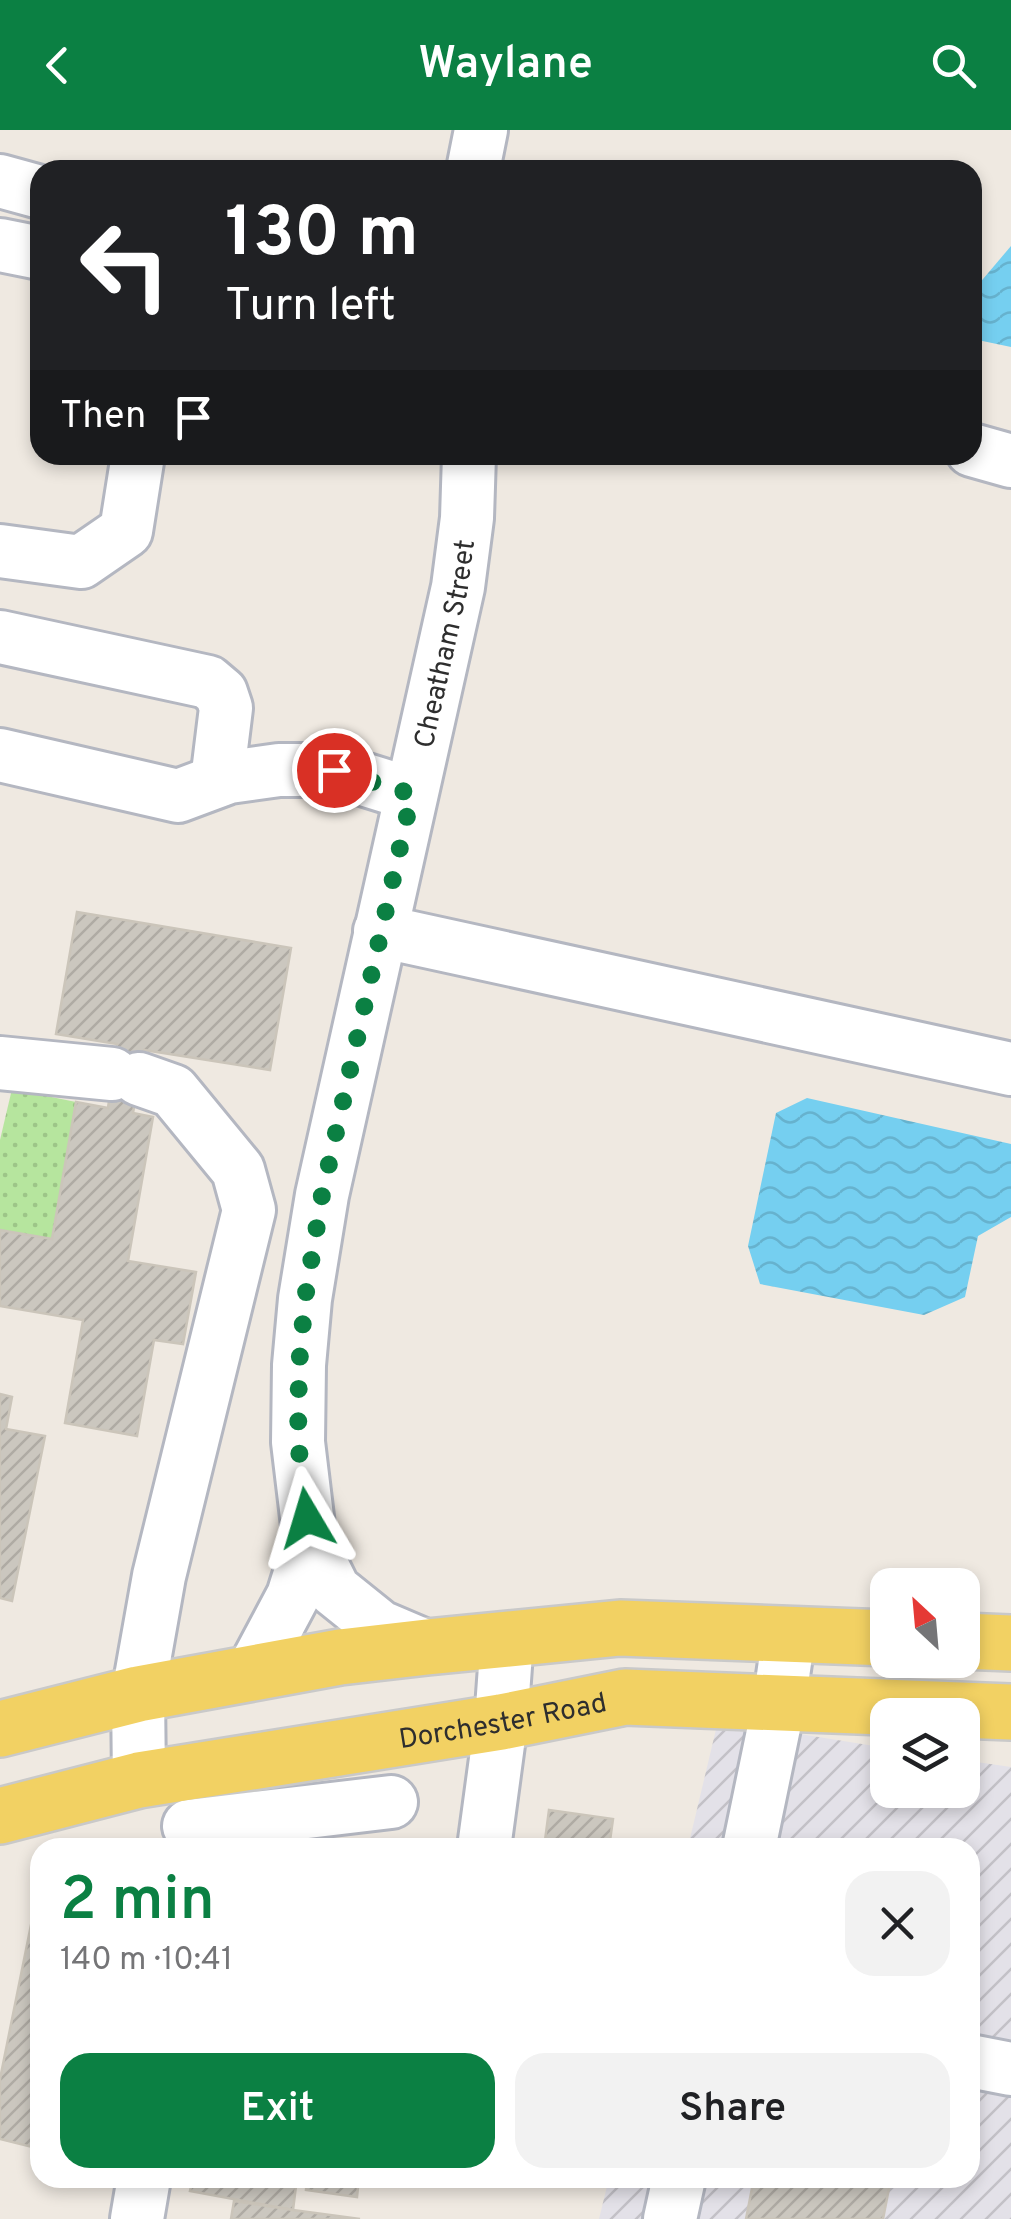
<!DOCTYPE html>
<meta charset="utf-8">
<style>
:root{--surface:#fff;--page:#f2f2f2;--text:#202124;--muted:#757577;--accent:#0b8043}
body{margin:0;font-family:Overpass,sans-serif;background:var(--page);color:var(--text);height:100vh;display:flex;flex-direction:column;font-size:38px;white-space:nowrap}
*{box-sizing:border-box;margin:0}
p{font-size:32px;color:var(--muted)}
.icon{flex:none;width:55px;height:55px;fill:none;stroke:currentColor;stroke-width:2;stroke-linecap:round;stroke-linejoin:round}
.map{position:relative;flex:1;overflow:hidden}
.drawer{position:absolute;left:30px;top:1708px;width:950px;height:350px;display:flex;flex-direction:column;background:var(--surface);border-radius:30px;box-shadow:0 5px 15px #0003}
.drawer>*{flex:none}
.banner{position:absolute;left:30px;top:30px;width:952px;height:305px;border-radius:30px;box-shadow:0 5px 15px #0003;background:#202124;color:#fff;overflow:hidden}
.needle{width:65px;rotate:334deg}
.controls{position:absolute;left:870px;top:1438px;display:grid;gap:20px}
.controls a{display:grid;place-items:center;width:110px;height:110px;border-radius:20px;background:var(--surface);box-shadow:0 5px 15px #0003;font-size:50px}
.pin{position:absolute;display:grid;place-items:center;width:85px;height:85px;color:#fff;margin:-42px;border:5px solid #fff;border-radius:50%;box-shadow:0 2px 10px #0007}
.me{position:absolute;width:110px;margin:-55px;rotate:353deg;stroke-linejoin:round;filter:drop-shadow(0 0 8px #0008)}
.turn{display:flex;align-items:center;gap:35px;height:210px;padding:0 30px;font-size:45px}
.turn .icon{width:130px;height:130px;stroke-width:2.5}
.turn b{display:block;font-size:70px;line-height:85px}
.then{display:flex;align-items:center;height:95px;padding:0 30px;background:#0003;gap:20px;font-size:38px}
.round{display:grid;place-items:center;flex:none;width:105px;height:105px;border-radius:30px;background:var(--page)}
.summary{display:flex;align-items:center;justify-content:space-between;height:170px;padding:0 30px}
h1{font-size:60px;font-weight:600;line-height:75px;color:var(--accent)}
.action{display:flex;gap:20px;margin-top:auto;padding:20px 30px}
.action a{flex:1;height:115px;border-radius:30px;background:var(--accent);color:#fff;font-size:40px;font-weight:600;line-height:115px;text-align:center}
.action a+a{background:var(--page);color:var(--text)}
header{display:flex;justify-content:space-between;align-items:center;height:130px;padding:0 30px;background:var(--accent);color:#fff;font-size:45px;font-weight:600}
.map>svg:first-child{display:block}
.industrial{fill:url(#industrial-furrows)}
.grass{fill:url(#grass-dots)}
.water{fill:url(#water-waves)}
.building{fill:url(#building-hatch);stroke:#cbc5ba;stroke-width:2.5}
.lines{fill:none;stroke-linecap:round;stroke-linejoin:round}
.minor-casing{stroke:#b4b7c1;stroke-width:58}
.major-casing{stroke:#c9c9c9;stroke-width:60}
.minor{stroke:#fff;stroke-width:52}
.major{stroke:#f2d163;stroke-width:55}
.route{stroke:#0b8043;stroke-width:18;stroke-dasharray:0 32.4}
.labels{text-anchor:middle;stroke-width:8;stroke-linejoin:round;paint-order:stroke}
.street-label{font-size:28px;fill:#2e2e2e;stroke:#fff}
</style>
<header><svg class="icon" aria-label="back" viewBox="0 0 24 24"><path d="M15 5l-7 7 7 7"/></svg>Waylane<svg class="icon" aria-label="search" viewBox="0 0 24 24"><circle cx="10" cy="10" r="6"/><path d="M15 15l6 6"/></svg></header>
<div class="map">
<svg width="1011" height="2089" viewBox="0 0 1011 2089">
<defs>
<pattern id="industrial-furrows" width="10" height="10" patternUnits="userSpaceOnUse" patternTransform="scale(2.5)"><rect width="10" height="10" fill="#e3e1e8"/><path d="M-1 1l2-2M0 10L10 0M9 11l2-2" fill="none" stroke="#c3c1c7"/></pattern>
<pattern id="grass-dots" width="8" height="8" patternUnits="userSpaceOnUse" patternTransform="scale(2.5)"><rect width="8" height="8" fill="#b6e59e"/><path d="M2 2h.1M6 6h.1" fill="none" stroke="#9dc588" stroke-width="1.8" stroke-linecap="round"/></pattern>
<pattern id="water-waves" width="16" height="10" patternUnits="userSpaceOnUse" patternTransform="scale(2.5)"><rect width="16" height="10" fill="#75cff0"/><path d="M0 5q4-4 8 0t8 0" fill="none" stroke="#66b2ce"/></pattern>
<pattern id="building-hatch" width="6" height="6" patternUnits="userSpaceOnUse" patternTransform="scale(2.5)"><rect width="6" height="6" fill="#cbc7bf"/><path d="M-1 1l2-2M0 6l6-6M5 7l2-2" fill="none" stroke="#afaba4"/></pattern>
</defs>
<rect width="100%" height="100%" fill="#efe9e1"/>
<polygon class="industrial" points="718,1591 887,1618 888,1660 962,1660 963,1630 1011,1637 1011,2089 599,2089 609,2048 970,2048 970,1718 688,1717"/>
<polygon class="grass" points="12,959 76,972 52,1109 0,1100 0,1010"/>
<g class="water">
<polygon points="1011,116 1011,217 973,209 972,162"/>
<polygon points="807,968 1011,1014 1011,1087 978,1106 965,1167 924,1185 760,1154 748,1116 776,983"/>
</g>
<g class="building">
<polygon points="77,782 291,818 270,940 144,920 133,983 153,987 128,1131 196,1142 183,1214 154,1210 137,1306 65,1293 83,1190 0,1176 0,1100 52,1109 76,972 108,978 117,914 56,904"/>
<polygon points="0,1264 12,1267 6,1299 45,1306 12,1471 0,1468"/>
<polygon points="549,1680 613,1689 609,1718 544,1718"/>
<polygon points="36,1770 40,1771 40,2019 0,2009 0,1949"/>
<polygon points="193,2048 297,2048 293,2080 190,2061"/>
<polygon points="307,2048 359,2048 357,2067 306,2060"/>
<polygon points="754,2048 891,2048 883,2089 746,2089"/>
<polygon points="234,2071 293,2080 360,2089 231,2089"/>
</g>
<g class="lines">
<g class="minor-casing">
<g id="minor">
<polyline points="473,40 481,0"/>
<polyline points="0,51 40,62"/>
<polyline points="0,115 40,123"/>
<polyline points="972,320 1011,331"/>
<polyline points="0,421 81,432 126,401 138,325"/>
<polyline points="0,507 208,552 221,563 226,578 217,651"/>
<polyline points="0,625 178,666 229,647 279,640 334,640 411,664"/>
<polyline points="380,801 1011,939"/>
<polyline points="0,933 112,944"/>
<path id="s1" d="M427 1517 380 1497 334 1460 310 1412 298 1312 299 1235 305 1169 322 1065 458 457 467 388 469 325"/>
<polyline points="252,1543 293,1466 310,1412"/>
<polyline points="139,1650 138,1564 159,1446 249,1080 238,1040 173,961 139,949"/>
<polyline points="189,1696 391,1672"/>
<polyline points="484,1718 501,1592 507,1509"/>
<polyline points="749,1718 779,1573 789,1505"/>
<polyline points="970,1931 1011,1939"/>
<polyline points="137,2089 144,2048"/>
<polyline points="670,2089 679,2048"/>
</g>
</g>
<g class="major-casing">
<g id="major">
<polyline points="962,1511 1011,1513"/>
<polyline points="0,1599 138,1564 340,1527 427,1517 620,1498 888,1508"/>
<path id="s2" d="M0 1686 139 1650 501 1592 625 1567 1011 1582"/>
</g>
</g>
<use href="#minor" class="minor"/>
<use href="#major" class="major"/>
</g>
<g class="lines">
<polyline class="route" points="307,1388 298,1312 299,1236 305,1169 322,1065 412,664 334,640"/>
</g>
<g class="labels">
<g class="street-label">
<text dy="10" stroke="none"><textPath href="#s1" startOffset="1078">Cheatham Street</textPath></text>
<text dy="10" stroke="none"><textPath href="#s2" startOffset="512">Dorchester Road</textPath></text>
</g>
</g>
</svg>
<div class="controls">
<a><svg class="needle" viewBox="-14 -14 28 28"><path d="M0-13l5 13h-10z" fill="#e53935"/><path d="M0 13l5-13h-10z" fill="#757577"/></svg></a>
<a><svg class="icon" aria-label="layers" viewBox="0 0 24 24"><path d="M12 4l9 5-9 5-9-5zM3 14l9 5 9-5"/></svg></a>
</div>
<div class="pin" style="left:334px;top:640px;background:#d93025"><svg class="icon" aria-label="arrive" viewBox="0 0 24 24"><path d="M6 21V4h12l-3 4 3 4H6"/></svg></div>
<svg class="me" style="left:307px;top:1388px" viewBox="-20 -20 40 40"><path d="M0-17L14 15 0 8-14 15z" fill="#0b8043" stroke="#fff" stroke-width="4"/></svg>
<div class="banner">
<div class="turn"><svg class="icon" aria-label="left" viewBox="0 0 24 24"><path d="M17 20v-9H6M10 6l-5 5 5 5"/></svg><div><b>130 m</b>Turn left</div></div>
<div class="then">Then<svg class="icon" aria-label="arrive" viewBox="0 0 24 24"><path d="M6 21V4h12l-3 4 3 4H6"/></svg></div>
</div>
<section class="drawer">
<div class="summary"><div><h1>2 min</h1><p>140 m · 10:41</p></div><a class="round"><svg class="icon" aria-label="close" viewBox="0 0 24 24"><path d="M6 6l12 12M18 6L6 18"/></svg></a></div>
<div class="action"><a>Exit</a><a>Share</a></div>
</section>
</div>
